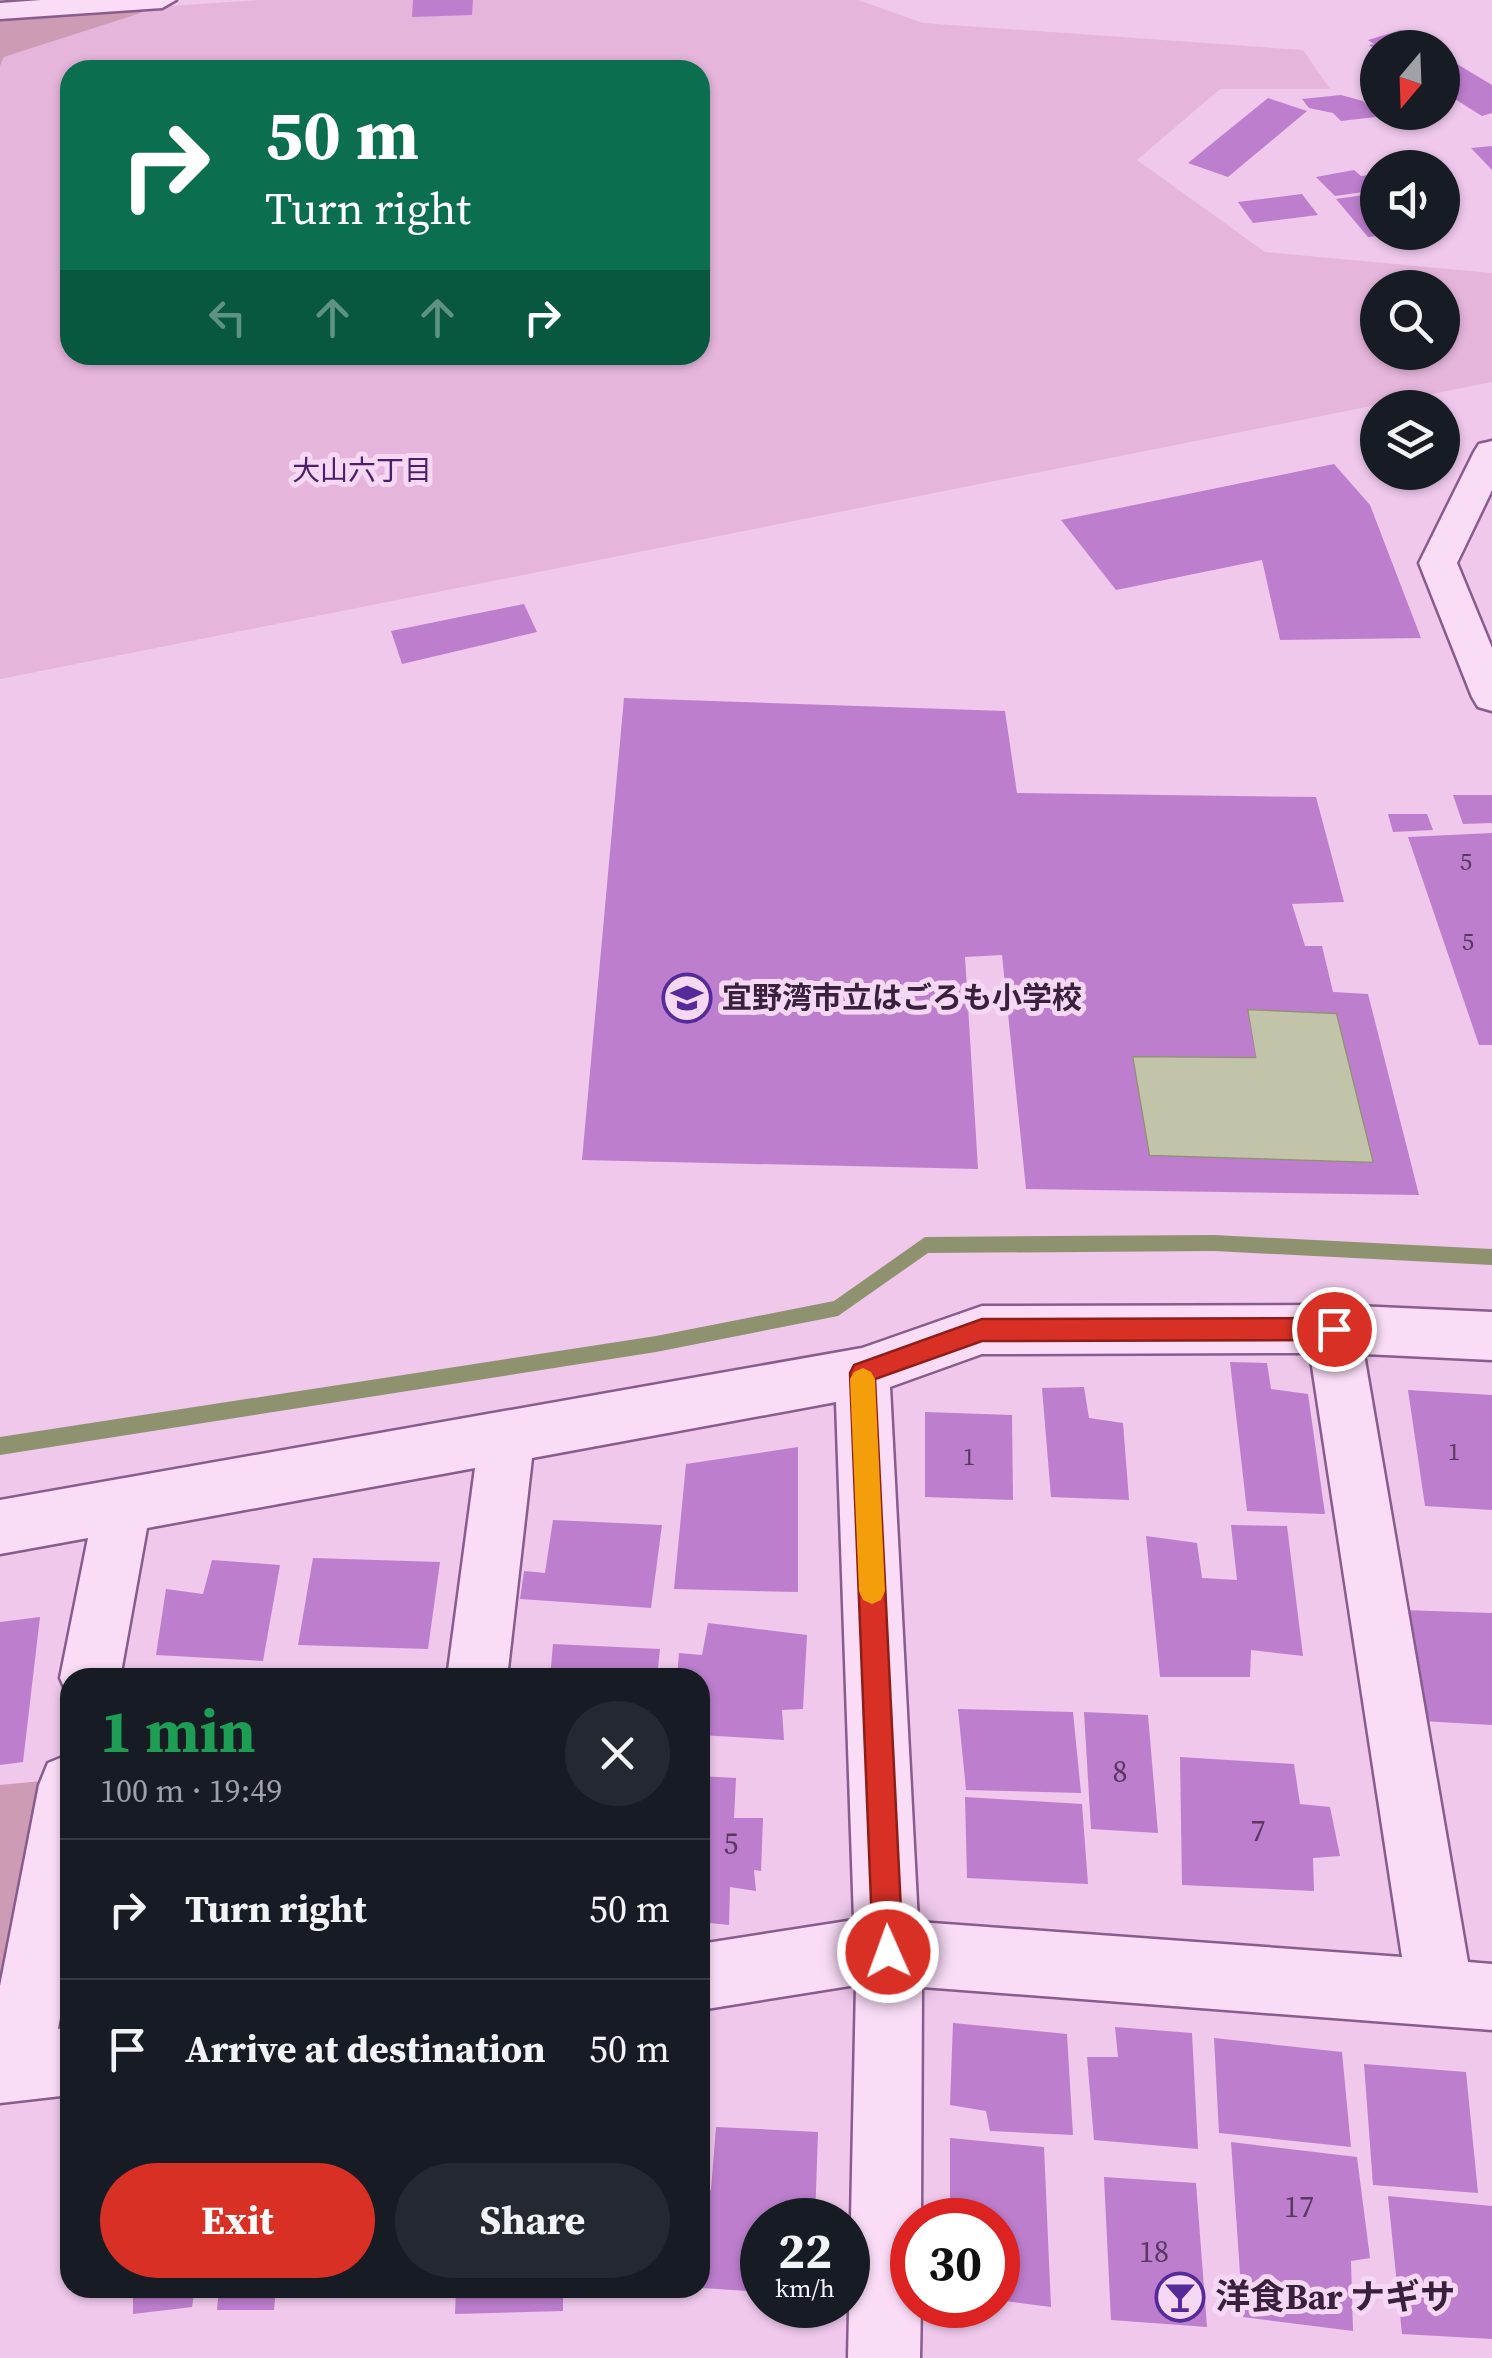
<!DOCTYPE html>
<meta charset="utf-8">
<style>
:root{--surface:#171b24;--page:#242831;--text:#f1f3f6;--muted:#9ea1a6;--line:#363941;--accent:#d93025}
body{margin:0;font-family:"Source Serif 4","Noto Sans JP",serif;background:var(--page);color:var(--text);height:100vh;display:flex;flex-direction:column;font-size:38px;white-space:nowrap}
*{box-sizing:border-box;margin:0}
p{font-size:32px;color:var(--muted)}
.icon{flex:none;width:55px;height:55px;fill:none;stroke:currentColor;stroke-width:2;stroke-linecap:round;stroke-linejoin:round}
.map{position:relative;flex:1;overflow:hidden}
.details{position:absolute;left:60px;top:1668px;width:650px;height:630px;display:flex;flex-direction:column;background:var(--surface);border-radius:30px;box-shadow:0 2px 8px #0004}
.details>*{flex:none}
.hud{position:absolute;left:60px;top:60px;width:650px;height:305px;border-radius:30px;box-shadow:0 2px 8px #0004;background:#0b6e4f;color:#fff;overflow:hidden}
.needle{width:65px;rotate:199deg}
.tools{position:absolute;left:1360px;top:30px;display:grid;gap:20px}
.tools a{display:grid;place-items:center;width:100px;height:100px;border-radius:50%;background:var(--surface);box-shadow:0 2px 8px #0004;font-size:50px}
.speed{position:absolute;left:740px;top:2198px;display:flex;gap:20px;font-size:50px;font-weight:700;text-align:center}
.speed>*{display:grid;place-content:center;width:130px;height:130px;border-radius:50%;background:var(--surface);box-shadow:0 2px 8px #0004;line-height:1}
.speed small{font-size:25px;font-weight:400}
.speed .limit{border:15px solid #d22;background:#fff;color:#111}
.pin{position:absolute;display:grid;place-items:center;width:85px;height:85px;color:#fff;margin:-42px;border:5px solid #fff;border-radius:50%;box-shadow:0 2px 10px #0007}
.me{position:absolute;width:110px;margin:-55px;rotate:358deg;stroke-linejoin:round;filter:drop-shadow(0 0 8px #0008)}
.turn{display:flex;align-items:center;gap:35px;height:210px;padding:0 40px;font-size:45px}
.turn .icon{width:130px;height:130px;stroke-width:2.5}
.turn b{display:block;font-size:70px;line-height:85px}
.lanes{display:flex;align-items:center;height:95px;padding:0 40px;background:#0003;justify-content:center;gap:50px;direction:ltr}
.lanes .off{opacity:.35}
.round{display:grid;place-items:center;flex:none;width:105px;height:105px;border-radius:52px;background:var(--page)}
.summary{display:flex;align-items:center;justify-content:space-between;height:170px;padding:0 40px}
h1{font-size:60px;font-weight:700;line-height:75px;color:#1e9e55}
.action{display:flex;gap:20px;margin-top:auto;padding:20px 40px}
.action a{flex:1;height:115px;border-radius:60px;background:var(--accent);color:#fff;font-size:40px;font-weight:700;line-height:115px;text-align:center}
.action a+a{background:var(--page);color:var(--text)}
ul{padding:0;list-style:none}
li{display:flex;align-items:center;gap:30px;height:140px;padding:0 40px;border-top:2px solid var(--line)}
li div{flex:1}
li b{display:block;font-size:38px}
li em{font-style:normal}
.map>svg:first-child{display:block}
.farmland{fill:#e5b5db;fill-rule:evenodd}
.green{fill:#ce9bb5}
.water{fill:#c1c4a9;stroke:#8e926f;stroke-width:2.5}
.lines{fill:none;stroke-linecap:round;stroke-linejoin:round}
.stream{fill:#8e926f;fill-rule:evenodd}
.building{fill:#bd7ece;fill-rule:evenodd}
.street-casing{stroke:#885c8c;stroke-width:5}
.street{fill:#fadcf7;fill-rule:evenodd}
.route{fill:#d93025;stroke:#8d1f18;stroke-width:2.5}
.slow{fill:#f59e0b}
.labels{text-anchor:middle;stroke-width:10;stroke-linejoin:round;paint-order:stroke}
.number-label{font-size:25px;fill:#5a3860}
.far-neighbourhood-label{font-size:28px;fill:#4b1f6a;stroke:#f7d8f4}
.poi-label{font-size:30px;font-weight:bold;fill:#39203c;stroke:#f7d8f4;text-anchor:start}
.near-number-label{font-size:30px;fill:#5a3860}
.near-poi-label{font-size:35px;font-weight:bold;fill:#39203c;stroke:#f7d8f4;text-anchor:start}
</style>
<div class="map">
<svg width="1492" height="2358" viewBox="0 0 1492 2358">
<rect width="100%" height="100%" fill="#efc8ec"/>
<path class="farmland" d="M260 0H858L923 23 1303 50 1330 89H1220L1137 160 1265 252 1492 273V382L0 679V66L4 57 141 13 140 8ZM70 70H700V355H70ZM1378 288H1442V352H1378Z"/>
<g class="green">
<polygon points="140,8 141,13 4,57 0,66 0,19"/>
<polygon points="42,1781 0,1981 0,1785"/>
</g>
<polygon class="water" points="1247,1009 1337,1013 1374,1163 1149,1156 1132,1056 1255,1057"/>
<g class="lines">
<polygon class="stream" points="1214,1235 1492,1249 1492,1265 1214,1251 928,1253 838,1316 656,1352 0,1455 0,1437 656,1336 834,1301 925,1237"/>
</g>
<g class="building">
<polygon points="413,0 473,0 472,15 412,17"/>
<polygon points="1401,30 1430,48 1378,48 1378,51 1369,45 1374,44 1368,40"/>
<polygon points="1442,55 1492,85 1492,113 1482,116 1442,91"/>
<polygon points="1341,95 1363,101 1376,117 1341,121 1333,113 1309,108 1302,99"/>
<polygon points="1268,98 1307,111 1228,177 1188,163"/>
<polygon points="1492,146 1492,170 1471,148"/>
<polygon points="1354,170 1361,176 1378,174 1378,190 1335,196 1316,177"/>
<polygon points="1378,193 1378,232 1390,235 1368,237 1336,199"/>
<polygon points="1302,194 1318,215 1253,223 1238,202"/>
<polygon points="1334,464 1370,505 1421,638 1280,640 1262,560 1116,590 1061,520"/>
<polygon points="524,604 537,632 402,664 391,631"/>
<path d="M624 698 1005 711 1017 793 1316 797 1344 902 1292 904 1305 946H1322L1333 992 1368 994 1419 1195 1026 1189 1002 955 965 957 978 1169 582 1160ZM1247 1009 1337 1013 1374 1163 1149 1156 1132 1056 1256 1057Z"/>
<polygon points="1453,795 1492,795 1492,823 1463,824"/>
<polygon points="1388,814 1427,814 1433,830 1393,832"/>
<polygon points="1492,833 1492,1045 1479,1045 1408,837"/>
<polygon points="1230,1362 1267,1363 1271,1389 1308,1394 1325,1514 1247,1511"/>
<polygon points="1084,1387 1089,1418 1123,1423 1129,1500 1051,1497 1042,1388"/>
<polygon points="1408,1390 1492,1395 1492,1510 1425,1506"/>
<polygon points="925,1412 1012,1415 1013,1500 925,1497"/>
<polygon points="798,1447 798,1592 674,1589 686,1464"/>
<polygon points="553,1520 662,1525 651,1608 520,1599 524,1571 545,1573"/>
<polygon points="1231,1525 1287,1526 1303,1656 1251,1650 1250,1677 1160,1677 1146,1536 1197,1543 1202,1578 1237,1580"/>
<polygon points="313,1558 440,1562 428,1649 298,1645"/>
<polygon points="212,1560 280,1565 263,1661 156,1655 166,1589 203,1594"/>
<polygon points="1402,1610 1492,1613 1492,1725 1422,1721"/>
<polygon points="40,1617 23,1762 0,1765 0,1622"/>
<polygon points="708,1623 807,1635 803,1709 782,1710 784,1740 700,1735 700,1678 677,1678 679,1653 702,1655"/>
<polygon points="553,1644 660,1649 657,1678 550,1678"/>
<polygon points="958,1709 1073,1712 1081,1793 966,1790"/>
<polygon points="1084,1712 1148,1715 1158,1833 1091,1829"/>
<polygon points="1180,1757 1294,1764 1300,1804 1330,1807 1340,1856 1313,1858 1314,1891 1182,1885"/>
<polygon points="700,1776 736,1778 734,1818 763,1818 761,1871 754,1870 756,1891 730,1887 729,1925 700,1922"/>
<polygon points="965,1797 1082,1804 1088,1884 967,1878"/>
<polygon points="953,2023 1067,2034 1073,2135 990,2131 986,2111 950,2105"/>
<polygon points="1115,2027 1192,2033 1198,2149 1094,2140 1087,2057 1118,2057"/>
<polygon points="1214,2038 1342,2052 1351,2147 1219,2133"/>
<polygon points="1364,2064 1466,2072 1478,2193 1373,2185"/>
<polygon points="716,2127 818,2132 815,2220 762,2220 762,2292 702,2288 707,2191 711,2190"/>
<polygon points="950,2138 1044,2147 1051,2307 998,2300 998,2220 950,2220"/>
<polygon points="1231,2142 1357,2157 1370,2258 1351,2261 1353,2331 1243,2317"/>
<polygon points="1104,2177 1196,2183 1207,2327 1111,2320"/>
<polygon points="1388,2196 1492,2206 1492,2339 1402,2334"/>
<polygon points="85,2288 195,2288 192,2307 133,2314 133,2296 84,2295"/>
<polygon points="219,2288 276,2288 274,2310 217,2310"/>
<rect x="378" y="2288" width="60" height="9"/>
<polygon points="456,2288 563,2288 563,2311 455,2314"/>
<polygon points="629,2288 686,2288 685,2297 629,2294"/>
</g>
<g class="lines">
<g class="street-casing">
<g id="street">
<polygon points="41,0 176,0 162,8 0,19 0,3"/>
<polygon points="1492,441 1492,490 1457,563 1492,648 1492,711 1478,707 1472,697 1419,563 1474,452 1479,444"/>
<path d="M1333 1305 1492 1312V1360L1364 1354 1468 1962 1492 1964V2030L922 1987 921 2220H912V2305H921L920 2358H848L856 1985 700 2010V1944L854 1920 836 1402 532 1458 507 1678H447L475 1468 147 1528 120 1678H70V1700L60 1678 88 1538 0 1554V1500L862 1348 982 1306ZM1310 1353 1402 1957 918 1922 890 1387 982 1354Z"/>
<polygon points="70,1754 70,1961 58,2029 70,2027 70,2095 0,2103 0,1986 39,1785 48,1763"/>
</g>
</g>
<use href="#street" class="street"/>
</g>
<polygon class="route" points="1334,1318 1342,1321 1346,1329 1342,1337 1334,1340 982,1341 875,1379 903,1952 898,1962 888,1966 877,1962 873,1952 850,1373 854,1365 982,1319"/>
<polygon class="slow" points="863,1368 871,1372 875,1379 885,1591 881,1600 872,1604 863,1600 859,1591 850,1379 854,1372"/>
<defs>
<g id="school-ring" transform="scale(2.5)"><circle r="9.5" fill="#f7d8f4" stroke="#552b9c" stroke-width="1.5"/><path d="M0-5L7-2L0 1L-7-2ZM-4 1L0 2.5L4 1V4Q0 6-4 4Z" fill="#552b9c"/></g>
<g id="bar-ring" transform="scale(2.5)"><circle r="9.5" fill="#f7d8f4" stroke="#552b9c" stroke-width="1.5"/><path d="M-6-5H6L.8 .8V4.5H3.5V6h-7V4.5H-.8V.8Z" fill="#552b9c"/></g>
</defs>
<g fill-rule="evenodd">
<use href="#school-ring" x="687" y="998"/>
<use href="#bar-ring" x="1180" y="2297"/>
</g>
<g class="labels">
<g class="number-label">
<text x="1466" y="870">5</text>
<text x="1468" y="950">5</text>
<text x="1454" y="1460">1</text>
<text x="969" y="1465">1</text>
</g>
<g class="far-neighbourhood-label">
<text x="362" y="480">大山六丁目</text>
</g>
<g class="poi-label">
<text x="722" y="1008">宜野湾市立はごろも小学校</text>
</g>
<g class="near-number-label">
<text x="1120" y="1782">8</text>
<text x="1258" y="1841">7</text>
<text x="731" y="1854">5</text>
<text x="1299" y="2217">17</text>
<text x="1154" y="2262">18</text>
</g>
<g class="near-poi-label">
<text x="1215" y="2309">洋食Bar ナギサ</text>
</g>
</g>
</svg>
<div class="tools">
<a><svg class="needle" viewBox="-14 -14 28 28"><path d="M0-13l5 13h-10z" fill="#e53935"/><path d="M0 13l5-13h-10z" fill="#9ea1a6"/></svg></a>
<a><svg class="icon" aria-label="sound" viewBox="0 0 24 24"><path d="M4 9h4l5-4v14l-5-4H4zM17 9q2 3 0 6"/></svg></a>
<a><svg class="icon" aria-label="search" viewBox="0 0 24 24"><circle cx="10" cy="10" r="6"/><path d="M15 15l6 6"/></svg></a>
<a><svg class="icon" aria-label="layers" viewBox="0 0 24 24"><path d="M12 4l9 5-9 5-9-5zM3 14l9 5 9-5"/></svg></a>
</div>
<div class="speed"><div>22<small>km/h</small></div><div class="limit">30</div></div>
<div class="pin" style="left:1334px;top:1329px;background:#d93025"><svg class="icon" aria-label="arrive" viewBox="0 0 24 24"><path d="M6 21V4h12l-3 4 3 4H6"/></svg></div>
<svg class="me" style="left:888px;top:1952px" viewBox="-20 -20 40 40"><circle r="17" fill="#d93025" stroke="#fff" stroke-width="3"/><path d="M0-11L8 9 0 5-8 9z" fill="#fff"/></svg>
<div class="hud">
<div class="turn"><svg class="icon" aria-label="right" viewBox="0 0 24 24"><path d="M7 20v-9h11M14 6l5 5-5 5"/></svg><div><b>50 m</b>Turn right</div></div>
<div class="lanes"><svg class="icon off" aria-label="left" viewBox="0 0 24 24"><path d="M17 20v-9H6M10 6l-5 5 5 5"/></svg><svg class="icon off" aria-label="ahead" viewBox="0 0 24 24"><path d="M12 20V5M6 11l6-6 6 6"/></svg><svg class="icon off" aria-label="ahead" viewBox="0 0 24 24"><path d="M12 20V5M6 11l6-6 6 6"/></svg><svg class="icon" aria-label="right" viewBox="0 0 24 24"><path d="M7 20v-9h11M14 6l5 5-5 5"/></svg></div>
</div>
<section class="details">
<div class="summary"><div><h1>1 min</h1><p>100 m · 19:49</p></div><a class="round"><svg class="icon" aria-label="close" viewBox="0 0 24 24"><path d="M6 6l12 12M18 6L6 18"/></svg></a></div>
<ul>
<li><svg class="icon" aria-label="right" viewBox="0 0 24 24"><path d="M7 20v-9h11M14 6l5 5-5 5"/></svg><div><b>Turn right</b></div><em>50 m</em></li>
<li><svg class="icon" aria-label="arrive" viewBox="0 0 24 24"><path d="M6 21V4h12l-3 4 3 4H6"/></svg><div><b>Arrive at destination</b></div><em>50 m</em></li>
</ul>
<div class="action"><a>Exit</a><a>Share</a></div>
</section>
</div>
